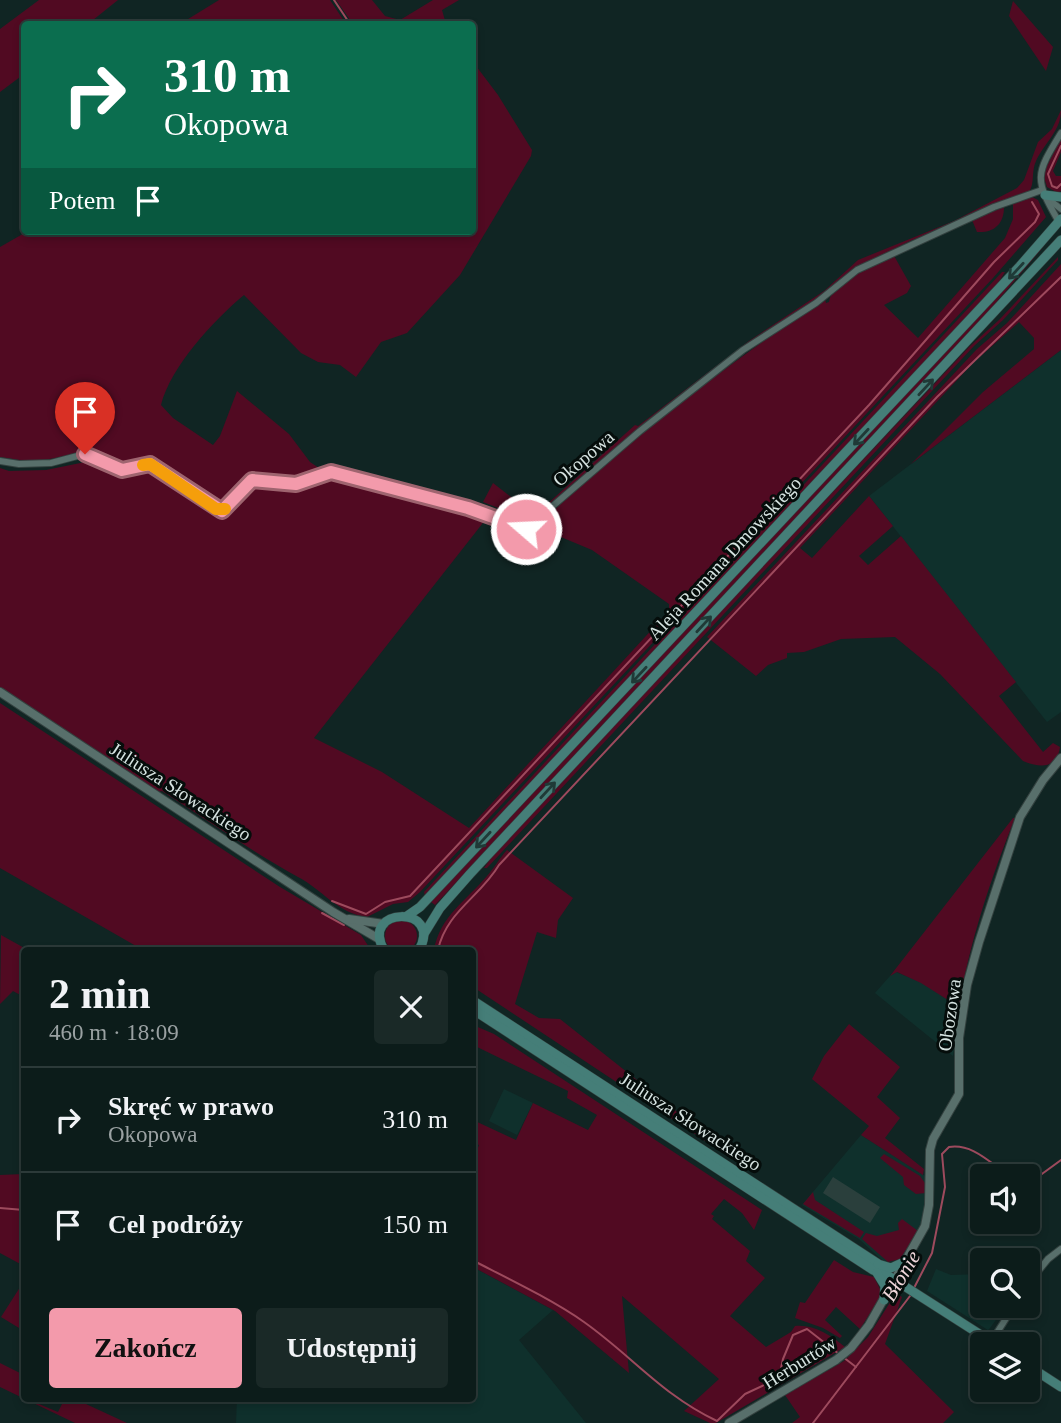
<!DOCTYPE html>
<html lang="pl">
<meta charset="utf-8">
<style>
:root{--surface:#0c1c1a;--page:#1a2927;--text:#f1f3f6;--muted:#9aa1a2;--line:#2c3a39;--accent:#f39aab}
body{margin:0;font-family:Georgia,serif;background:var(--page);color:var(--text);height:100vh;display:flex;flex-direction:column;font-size:26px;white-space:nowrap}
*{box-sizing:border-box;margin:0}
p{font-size:23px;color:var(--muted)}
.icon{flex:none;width:38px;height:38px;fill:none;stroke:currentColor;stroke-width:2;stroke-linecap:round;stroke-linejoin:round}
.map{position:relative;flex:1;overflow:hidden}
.details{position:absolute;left:21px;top:947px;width:455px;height:455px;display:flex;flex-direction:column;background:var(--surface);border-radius:7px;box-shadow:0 4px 10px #0003,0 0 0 2px var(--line)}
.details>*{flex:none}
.top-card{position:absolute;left:21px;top:21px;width:455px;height:214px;border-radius:7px;box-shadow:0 4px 10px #0003,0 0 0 2px var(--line);background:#0b6e4f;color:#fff;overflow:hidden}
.fabs{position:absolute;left:970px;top:1164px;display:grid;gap:14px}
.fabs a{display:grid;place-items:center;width:70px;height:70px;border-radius:7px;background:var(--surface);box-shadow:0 4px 10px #0003,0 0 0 2px var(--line);font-size:35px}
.pin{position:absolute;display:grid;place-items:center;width:60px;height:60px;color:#fff;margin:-72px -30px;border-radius:50% 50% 50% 0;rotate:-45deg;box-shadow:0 0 7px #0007}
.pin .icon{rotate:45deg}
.me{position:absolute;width:77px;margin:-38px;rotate:289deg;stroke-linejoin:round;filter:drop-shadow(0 0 5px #0008)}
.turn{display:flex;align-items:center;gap:24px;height:147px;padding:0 28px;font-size:32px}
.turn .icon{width:91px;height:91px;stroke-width:2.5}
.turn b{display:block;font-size:49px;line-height:60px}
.then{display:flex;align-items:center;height:66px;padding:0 28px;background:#0003;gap:14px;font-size:26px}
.round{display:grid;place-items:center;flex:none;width:74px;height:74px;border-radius:7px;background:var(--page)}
.overview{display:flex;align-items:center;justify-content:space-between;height:119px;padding:0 28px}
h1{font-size:42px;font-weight:800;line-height:52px}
.cta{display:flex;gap:14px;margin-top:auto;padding:14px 28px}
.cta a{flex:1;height:80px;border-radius:7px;background:var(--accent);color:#111;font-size:28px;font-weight:800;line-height:80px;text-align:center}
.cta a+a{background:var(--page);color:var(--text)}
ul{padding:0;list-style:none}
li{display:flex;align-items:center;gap:21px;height:105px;padding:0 28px;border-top:2px solid var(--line)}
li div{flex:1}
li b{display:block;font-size:26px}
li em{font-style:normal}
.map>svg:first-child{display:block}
.built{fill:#0f302c}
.green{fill:#510a22}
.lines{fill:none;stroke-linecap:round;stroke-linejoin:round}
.stream{stroke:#9d4a5d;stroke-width:2}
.building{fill:#2a3f3c}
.minor-casing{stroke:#33413f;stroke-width:8}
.tertiary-casing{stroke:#33413f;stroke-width:10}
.secondary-casing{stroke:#33413f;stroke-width:10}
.minor{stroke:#586f6b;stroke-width:6}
.tertiary{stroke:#586f6b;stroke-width:8}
.secondary{stroke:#457e78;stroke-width:9}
.oneway{stroke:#1f3a37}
.route-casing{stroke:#9e646f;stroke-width:18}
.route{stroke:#f39aab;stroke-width:12}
.slow{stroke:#f59e0b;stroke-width:12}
.labels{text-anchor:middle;stroke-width:6;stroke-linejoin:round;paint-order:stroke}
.street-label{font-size:19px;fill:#d6e3e1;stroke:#050d0b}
.water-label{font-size:21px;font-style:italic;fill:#efd6da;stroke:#050d0b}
</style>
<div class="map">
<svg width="1061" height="1423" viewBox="0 0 1061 1423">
<rect width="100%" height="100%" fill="#102523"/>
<g class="built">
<polygon points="1061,350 1061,712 1047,722 869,496"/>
<polygon points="896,972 921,982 959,1007 953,1056 875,993 890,976"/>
<polygon points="504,1089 533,1103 517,1135 489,1121"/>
<polygon points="861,1135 930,1179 928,1215 906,1261 893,1264 883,1261 859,1239 802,1205"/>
<polygon points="473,1267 553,1310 519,1340 586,1423 236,1423 237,1398 472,1398"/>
<polygon points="936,1269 951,1275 982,1274 982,1306 1006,1306 990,1328 988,1330 927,1291"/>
</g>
<g class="green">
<polygon points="39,0 118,0 88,24 24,24 24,74 0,92 0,29"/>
<polygon points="219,0 330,0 346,24 180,24"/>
<polygon points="336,0 372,0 385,16 400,20 433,0 459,0 442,10 446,24 353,24"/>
<polygon points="1013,1 1053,47 1046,71 1009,16"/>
<path d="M473 62 498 95 532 150 531 156 460 275 407 333 381 342 356 377 340 365 318 362 301 353 244 295C213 321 171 366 161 405L173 418 213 445 220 436 237 391 289 434 310 462 319 468 356 476V481L486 519 314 738 382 772 469 828 669 611V604L592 550 537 527 538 522C629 441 723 366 825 299L826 303 829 302C832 281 875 264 893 254L911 286 907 293 884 305 918 338 1005 238 1013 219V203L1032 197 1038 200 1046 217 993 278 420 892 408 902 393 904 367 917C337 913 323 890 298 877 251 851 207 820 162 791L158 792 0 687V468L9 471 46 470 95 460 120 473H131L146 467 222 513 221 508 151 462 145 461 122 467 88 452 33 462 0 457V247L28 231H472Z"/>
<path d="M1061 110C1061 131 1045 142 1036 161 1031 172 1035 183 1029 192L908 242 853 269 821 298 760 336 527 526 491 513 525 524 635 425 638 426 749 341 824 291 858 260 954 221 1017 188 1024 180 1038 142 1052 129Z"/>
<polygon points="1061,138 1061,152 1053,171 1056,176 1061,176 1061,191 1058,193 1047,187 1043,174"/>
<path d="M1004 207C1004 224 994 233 977 232L972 220Z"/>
<polygon points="1045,245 960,345 435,905 431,902"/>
<polygon points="1058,257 1058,260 1003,320 974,346 487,868 484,868 495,852 969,347 999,320"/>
<path d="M1061 264V350L911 464 983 392 1034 349V338L1019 322 974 362 800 548 812 558 869 496 893 526 859 556 868 565 901 536 1016 682 999 696 1043 752 1053 743 1060 747C1057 769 1040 768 1023 761L940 674 895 637 841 639 804 652 787 653V658L768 665 756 676 707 637 977 349 1007 323Z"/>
<polygon points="1002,272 1005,272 995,288 425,896 424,892"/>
<polygon points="493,483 515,500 506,511 483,502"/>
<polygon points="0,703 280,887 361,935 371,950 143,950 0,868"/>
<path d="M1013 818H1015C991 878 969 943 959 1007L921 983 897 972 890 976Z"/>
<path d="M507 850 573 898 558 920 556 938 537 932 515 1004 539 1018 560 1019 695 1126 716 1139 719 1150 473 987 472 950H434C440 916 466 901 487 876 494 868 499 859 507 850Z"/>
<circle cx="401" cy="936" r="16"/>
<polygon points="1,935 28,950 24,950 24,997 13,991 0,1004"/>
<polygon points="849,1024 900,1067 877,1097 900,1118 885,1138 924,1169 923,1175 861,1135 869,1126 812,1079 824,1056"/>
<path d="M473 1025 494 1034 762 1210 754 1230 742 1213 724 1199 711 1214 714 1216 712 1219 750 1251 746 1261 765 1278 730 1316 766 1347 791 1332 795 1326C813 1324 831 1335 845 1347L716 1423H710L684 1411 719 1379 622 1296 629 1373 555 1311 473 1267V1160L479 1145 473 1142V1120L516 1140 533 1103 588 1130 597 1115 567 1098 568 1091 473 1045Z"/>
<polygon points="884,1154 920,1176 927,1186 926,1193 916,1194 904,1185 903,1177 880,1158"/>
<polygon points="24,1174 24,1266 0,1253 0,1175"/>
<polygon points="813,1192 815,1200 864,1232 860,1238 803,1204"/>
<polygon points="902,1219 918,1231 900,1259 888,1262 862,1239 866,1233 877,1236 899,1230 898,1223"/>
<polygon points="834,1260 853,1272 874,1277 881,1291 879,1299 860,1329 836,1307 825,1320 842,1336 840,1338 823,1328 795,1318 800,1302 805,1303"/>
<polygon points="24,1281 24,1331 1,1317"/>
<polygon points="896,1293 902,1297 885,1344 954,1412 943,1423 792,1423 800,1417 785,1395 844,1361 868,1337"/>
<polygon points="0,1363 24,1375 24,1398 41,1398 39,1404 58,1412 65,1398 73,1398 127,1423 75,1423 0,1387"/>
</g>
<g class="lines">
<g class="stream">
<polyline points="334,0 350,24"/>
<polyline points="1061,146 1048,174 1052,186 1057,188 1061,184"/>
<polyline points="332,901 366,914 385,902 410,896 869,405 994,262 1035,222 1039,214 1032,202"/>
<polyline points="322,913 344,925"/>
<path d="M438 950C446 912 480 897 499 865L937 397 1061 277"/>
<polyline points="1027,1180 1035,1179 1061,1160"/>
<polyline points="0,1208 24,1210"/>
<path d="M472 1260C507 1278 553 1300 584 1322 632 1356 662 1395 717 1421L745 1394 779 1378 783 1359 793 1335 807 1329 839 1354"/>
<path d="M914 1288 932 1253 945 1187 942 1154 949 1147C973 1143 991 1164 1010 1176"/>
<polyline points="843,1357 856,1367"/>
<polyline points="813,1423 910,1296"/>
</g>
</g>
<polygon class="building" points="833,1177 880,1207 870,1223 823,1193"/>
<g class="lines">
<g class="minor-casing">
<g id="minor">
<polyline points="1047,198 1061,209"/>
<path d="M1059 222C1034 179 1035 175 1061 133"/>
<polyline points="0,461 19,464 51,463 85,454 123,470 150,464 222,511 252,480 296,484 331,472 468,508 526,529 640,431 743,350 816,303 857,270 994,207 1042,190"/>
<polyline points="1027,1285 1048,1259 1061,1249"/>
<polyline points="991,1342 1014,1306"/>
</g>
</g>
<g class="tertiary-casing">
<g id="tertiary">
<polyline points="0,692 333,912 379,939"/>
<polyline points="349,919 384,924"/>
<polyline points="729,1423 836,1360 851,1348 869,1325 925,1226 929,1205 930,1150 933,1139 959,1094 959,1038 967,985 979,942 1020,817 1043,780 1061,758"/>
</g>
</g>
<g class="secondary-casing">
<g id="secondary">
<polyline points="1045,195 1061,197"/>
<polyline points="407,916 420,907 1020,266 1061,219"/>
<polyline points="424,934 440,908 470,874 1061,240"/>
<path d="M384 950C359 906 444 905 419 950"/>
<polyline points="472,1000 877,1263 885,1273"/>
<polyline points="472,1009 873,1270 887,1275 995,1344"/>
<polyline points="878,1264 891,1268 906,1261"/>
<polyline points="877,1273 885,1286 884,1300"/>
<polyline points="1027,1365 1061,1387"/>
</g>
</g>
<use href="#minor" class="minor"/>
<use href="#tertiary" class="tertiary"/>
<use href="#secondary" class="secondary"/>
</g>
<defs><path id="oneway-shaft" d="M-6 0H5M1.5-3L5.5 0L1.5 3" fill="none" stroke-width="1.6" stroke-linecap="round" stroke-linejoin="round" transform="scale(1.75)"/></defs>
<g class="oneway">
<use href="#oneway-shaft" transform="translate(1016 271) rotate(133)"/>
<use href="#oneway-shaft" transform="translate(926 387) rotate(-47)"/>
<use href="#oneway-shaft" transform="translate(861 437) rotate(133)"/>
<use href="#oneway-shaft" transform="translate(704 624) rotate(-47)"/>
<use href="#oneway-shaft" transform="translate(639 675) rotate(133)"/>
<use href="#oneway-shaft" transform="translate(548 790) rotate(-47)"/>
<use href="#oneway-shaft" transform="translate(483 840) rotate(133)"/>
</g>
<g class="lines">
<g class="route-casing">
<polyline id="route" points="85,454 122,470 150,464 222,511 252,480 296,484 331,472 468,508 526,529"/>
</g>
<use href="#route" class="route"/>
<polyline class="slow" points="143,465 150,464 216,509 225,509"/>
</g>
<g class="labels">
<g class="street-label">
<text transform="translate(583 458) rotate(-41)" y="7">Okopowa</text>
<text transform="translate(724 558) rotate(-47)" y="7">Aleja Romana Dmowskiego</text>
<text transform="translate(181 791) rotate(33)" y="7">Juliusza Słowackiego</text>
<text transform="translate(949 1015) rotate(-82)" y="7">Obozowa</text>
<text transform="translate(691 1121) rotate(33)" y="7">Juliusza Słowackiego</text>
<text transform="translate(799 1362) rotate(-32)" y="7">Herburtów</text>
</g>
<g class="water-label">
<text transform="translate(901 1276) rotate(-59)" y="7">Błonie</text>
</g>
</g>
</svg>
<div class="fabs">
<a><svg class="icon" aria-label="sound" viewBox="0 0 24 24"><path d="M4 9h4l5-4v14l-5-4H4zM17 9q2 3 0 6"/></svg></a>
<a><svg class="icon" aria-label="search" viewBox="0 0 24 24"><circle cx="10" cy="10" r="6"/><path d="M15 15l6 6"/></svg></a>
<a><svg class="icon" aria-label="layers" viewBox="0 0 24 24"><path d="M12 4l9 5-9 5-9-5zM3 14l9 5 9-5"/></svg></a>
</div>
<div class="pin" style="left:85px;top:454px;background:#d93025"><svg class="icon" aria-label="arrive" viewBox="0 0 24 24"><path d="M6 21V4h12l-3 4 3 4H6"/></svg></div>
<svg class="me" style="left:526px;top:529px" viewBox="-20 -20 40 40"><circle r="17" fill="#f39aab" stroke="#fff" stroke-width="3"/><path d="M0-11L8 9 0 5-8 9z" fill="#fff"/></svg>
<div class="top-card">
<div class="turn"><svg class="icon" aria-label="right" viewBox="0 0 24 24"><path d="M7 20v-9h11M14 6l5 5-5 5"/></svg><div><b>310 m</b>Okopowa</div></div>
<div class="then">Potem<svg class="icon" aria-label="arrive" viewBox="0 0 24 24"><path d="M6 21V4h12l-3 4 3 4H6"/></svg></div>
</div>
<section class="details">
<div class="overview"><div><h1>2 min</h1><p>460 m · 18:09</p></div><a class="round"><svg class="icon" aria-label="close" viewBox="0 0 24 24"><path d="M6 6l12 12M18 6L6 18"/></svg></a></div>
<ul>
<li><svg class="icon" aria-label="right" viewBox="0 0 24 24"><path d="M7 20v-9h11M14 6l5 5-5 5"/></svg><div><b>Skręć w prawo</b><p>Okopowa</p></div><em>310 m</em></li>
<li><svg class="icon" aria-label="arrive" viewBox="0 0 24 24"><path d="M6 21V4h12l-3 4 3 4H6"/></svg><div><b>Cel podróży</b></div><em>150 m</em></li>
</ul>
<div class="cta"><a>Zakończ</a><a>Udostępnij</a></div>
</section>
</div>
